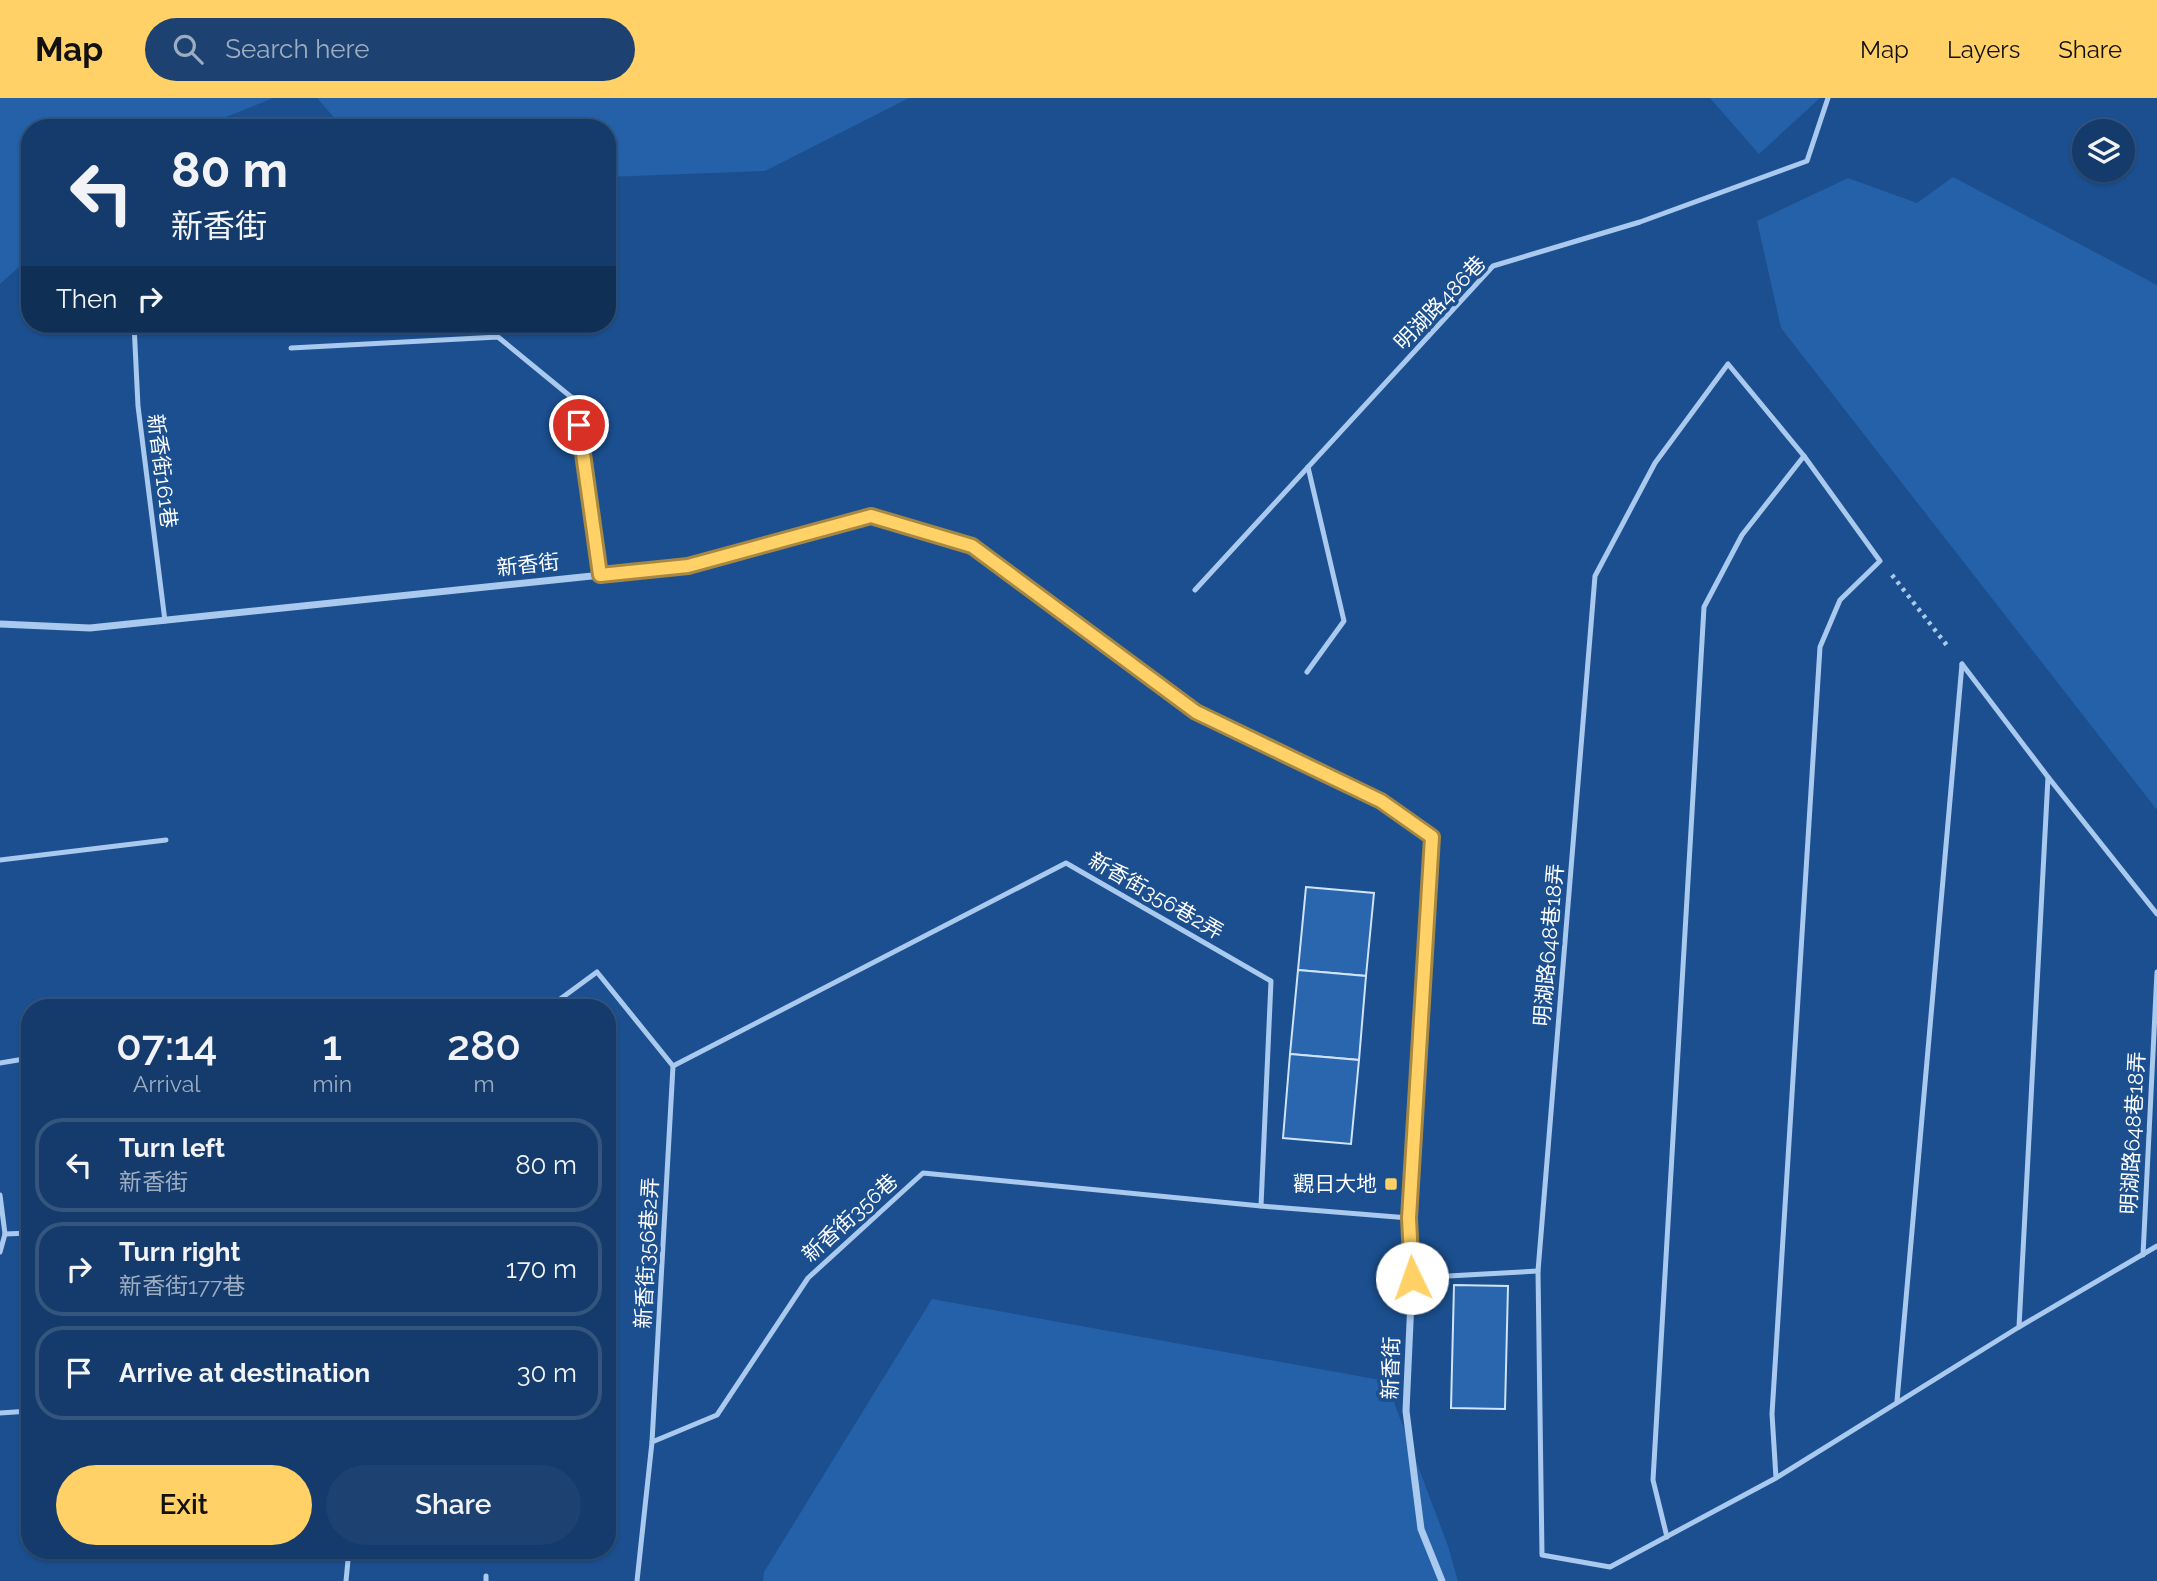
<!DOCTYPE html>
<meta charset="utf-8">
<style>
:root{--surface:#143b6b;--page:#1d4271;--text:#f1f3f6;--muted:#9dadc1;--line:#33557e;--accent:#ffd166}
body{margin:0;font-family:Raleway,"Noto Sans TC",sans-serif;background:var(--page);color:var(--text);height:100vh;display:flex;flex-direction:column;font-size:26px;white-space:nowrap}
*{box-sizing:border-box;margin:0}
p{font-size:23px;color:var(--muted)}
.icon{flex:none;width:38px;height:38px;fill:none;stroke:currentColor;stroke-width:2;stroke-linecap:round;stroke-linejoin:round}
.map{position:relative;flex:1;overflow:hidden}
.side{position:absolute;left:21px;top:901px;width:595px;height:560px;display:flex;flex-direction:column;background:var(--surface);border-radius:28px;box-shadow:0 2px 5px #0004,0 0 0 2px var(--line)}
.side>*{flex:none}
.top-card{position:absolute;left:21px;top:21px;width:595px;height:214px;border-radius:28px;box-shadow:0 2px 5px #0004,0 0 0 2px var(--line);background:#143b6b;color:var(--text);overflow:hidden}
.tools{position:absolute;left:2072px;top:21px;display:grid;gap:14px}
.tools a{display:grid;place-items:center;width:63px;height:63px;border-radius:50%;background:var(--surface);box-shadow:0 2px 5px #0004,0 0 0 2px var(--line);font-size:35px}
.pin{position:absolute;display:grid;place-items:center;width:60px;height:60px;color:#fff;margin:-30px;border:4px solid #fff;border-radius:50%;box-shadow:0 2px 7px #0007}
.me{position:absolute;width:77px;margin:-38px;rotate:357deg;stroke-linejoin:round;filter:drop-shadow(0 0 5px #0008)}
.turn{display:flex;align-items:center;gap:24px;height:147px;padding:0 35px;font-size:32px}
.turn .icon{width:91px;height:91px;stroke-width:2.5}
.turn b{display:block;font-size:49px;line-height:60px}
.then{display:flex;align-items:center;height:66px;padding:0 35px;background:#0003;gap:14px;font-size:26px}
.eta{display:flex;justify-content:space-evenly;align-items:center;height:119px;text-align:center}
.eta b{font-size:42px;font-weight:600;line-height:49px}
.cta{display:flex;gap:14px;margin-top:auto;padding:14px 35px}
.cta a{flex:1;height:80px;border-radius:42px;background:var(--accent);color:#111;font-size:28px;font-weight:600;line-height:80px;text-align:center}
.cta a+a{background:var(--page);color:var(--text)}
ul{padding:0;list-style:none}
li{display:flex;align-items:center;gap:21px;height:94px;margin:0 14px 10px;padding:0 21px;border:4px solid var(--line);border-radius:28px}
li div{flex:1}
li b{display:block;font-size:26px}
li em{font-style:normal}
header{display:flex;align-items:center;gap:42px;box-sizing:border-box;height:98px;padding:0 35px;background:var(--accent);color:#111}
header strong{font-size:33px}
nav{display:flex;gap:38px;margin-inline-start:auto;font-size:24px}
.search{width:490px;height:63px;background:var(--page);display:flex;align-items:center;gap:18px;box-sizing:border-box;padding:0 24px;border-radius:38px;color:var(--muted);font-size:26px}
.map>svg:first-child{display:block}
.green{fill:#2461a8}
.building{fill:#2a66ad;stroke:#cfe3fa;stroke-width:2}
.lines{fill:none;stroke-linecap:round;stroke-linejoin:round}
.path{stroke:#a9c9ee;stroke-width:4.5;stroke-dasharray:3.5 5;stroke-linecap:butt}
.service{stroke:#a9c9ee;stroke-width:5}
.minor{stroke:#a9c9ee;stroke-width:7}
.route-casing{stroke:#a68842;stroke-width:18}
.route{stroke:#ffd166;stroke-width:12}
.poi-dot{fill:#ffd166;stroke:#1b4f8f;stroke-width:2.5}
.labels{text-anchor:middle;stroke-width:7;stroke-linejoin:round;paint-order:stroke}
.street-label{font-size:21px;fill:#fff;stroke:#1b4f8f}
.poi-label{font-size:21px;fill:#fff;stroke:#1b4f8f;text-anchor:end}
</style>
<header>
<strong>Map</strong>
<div class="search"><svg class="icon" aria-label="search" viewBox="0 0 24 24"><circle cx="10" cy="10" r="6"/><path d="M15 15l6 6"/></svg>Search here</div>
<nav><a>Map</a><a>Layers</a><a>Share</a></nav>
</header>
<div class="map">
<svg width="2157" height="1483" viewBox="0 0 2157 1483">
<rect width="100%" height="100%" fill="#1b4f8f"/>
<g class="green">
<polygon points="0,0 273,0 199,30 30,30 30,159 0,186"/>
<polygon points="317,0 909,0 765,73 607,79 607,30 343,30"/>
<polygon points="1710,0 1820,0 1759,56"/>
<polygon points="1953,79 2157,187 2157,712 1781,230 1757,123 1848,80 1917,105"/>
<polygon points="932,1201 1386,1283 1448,1448 1458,1483 763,1483 764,1474"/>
</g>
<g class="building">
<polygon points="1306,789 1374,795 1366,878 1298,872"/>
<polygon points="1298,872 1366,878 1359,962 1290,956"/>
<polygon points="1290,956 1359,962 1351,1046 1283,1040"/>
<polygon points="1454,1187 1508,1188 1505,1311 1451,1310"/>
</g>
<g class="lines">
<polyline class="path" points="1892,477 1949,550"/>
<g class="service">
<polyline points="134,226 138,308 165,523"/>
<polyline points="291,250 498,239 576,303 600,477"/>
<polyline points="1195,492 1493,168 1640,124 1807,63 1828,0"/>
<polyline points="1962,566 2048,679 2157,816"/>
<polyline points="1307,574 1344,523 1308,369"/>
<polyline points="0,762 166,742"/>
<polyline points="548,910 597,874 673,968 652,1344"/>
<polyline points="0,965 30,960"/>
<polyline points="673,968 1066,765 1271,883 1261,1108"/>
<polyline points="0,1097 5,1136 0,1154"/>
<polyline points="5,1136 30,1135"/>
<polyline points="2143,1157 2157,874"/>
<polyline points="1412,1180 1538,1173"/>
<polyline points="2019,1229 2048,679"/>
<polyline points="1897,1303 1962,566"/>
<polyline points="0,1315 30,1313"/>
<polyline points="1776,1380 1772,1316 1820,549 1840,502 1880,463 1804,358 1728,266 1655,365 1595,478 1538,1173 1542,1457 1610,1469 1776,1380 2019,1229 2157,1148"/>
<polyline points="1667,1439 1653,1382 1704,509 1742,437 1804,358"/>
<polyline points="346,1483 349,1452"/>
<polyline points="486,1483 486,1478"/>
<polyline points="637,1483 652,1344 717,1317 808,1180 923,1075 1261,1108 1409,1120"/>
</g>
<polyline class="minor" points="0,526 90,530 688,468 871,418 972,448 1196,614 1381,703 1432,739 1409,1120 1412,1180 1406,1313 1421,1431 1442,1483"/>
</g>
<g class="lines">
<g class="route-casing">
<polyline id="route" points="579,327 600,477 688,468 871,418 972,448 1196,614 1381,703 1432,739 1409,1120 1412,1180"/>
</g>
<use href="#route" class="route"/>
</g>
<rect class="poi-dot" x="1384" y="1079" width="14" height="14" rx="3.5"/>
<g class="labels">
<g class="street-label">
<text transform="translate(1440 205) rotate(-46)" y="7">明湖路486巷</text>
<text transform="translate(162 373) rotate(83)" y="7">新香街161巷</text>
<text transform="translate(528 467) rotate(-6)" y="7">新香街</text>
<text transform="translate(1156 798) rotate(30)" y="7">新香街356巷2弄</text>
<text transform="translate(1549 847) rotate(-85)" y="7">明湖路648巷18弄</text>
<text transform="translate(2133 1035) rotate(-87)" y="7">明湖路648巷18弄</text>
<text transform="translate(850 1120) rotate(-42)" y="7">新香街356巷</text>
<text transform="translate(647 1155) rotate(-87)" y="7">新香街356巷2弄</text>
<text transform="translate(1391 1270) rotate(-88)" y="7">新香街</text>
</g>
<g class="poi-label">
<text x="1377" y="1093">觀日大地</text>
</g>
</g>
</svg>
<div class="tools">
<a><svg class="icon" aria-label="layers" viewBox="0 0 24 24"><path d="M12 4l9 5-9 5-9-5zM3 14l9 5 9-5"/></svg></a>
</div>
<div class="pin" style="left:579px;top:327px;background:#d93025"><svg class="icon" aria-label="arrive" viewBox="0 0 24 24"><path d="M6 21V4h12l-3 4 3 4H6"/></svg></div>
<svg class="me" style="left:1412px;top:1180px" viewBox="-20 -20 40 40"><circle r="19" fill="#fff"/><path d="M0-13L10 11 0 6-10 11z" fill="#ffd166"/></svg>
<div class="top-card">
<div class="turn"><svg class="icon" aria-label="left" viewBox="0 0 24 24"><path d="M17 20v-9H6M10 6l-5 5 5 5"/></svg><div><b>80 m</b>新香街</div></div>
<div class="then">Then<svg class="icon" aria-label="right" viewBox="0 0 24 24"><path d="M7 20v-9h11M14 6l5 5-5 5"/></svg></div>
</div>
<section class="side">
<div class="eta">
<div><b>07:14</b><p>Arrival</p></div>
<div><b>1</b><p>min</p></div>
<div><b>280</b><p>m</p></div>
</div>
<ul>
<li><svg class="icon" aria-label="left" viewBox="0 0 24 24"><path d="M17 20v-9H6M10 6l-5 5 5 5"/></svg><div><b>Turn left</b><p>新香街</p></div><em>80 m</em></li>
<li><svg class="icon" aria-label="right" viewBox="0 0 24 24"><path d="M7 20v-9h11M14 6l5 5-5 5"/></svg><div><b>Turn right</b><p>新香街177巷</p></div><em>170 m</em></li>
<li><svg class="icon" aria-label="arrive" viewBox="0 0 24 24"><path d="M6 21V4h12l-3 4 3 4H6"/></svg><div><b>Arrive at destination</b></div><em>30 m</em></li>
</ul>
<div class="cta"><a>Exit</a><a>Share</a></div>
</section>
</div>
